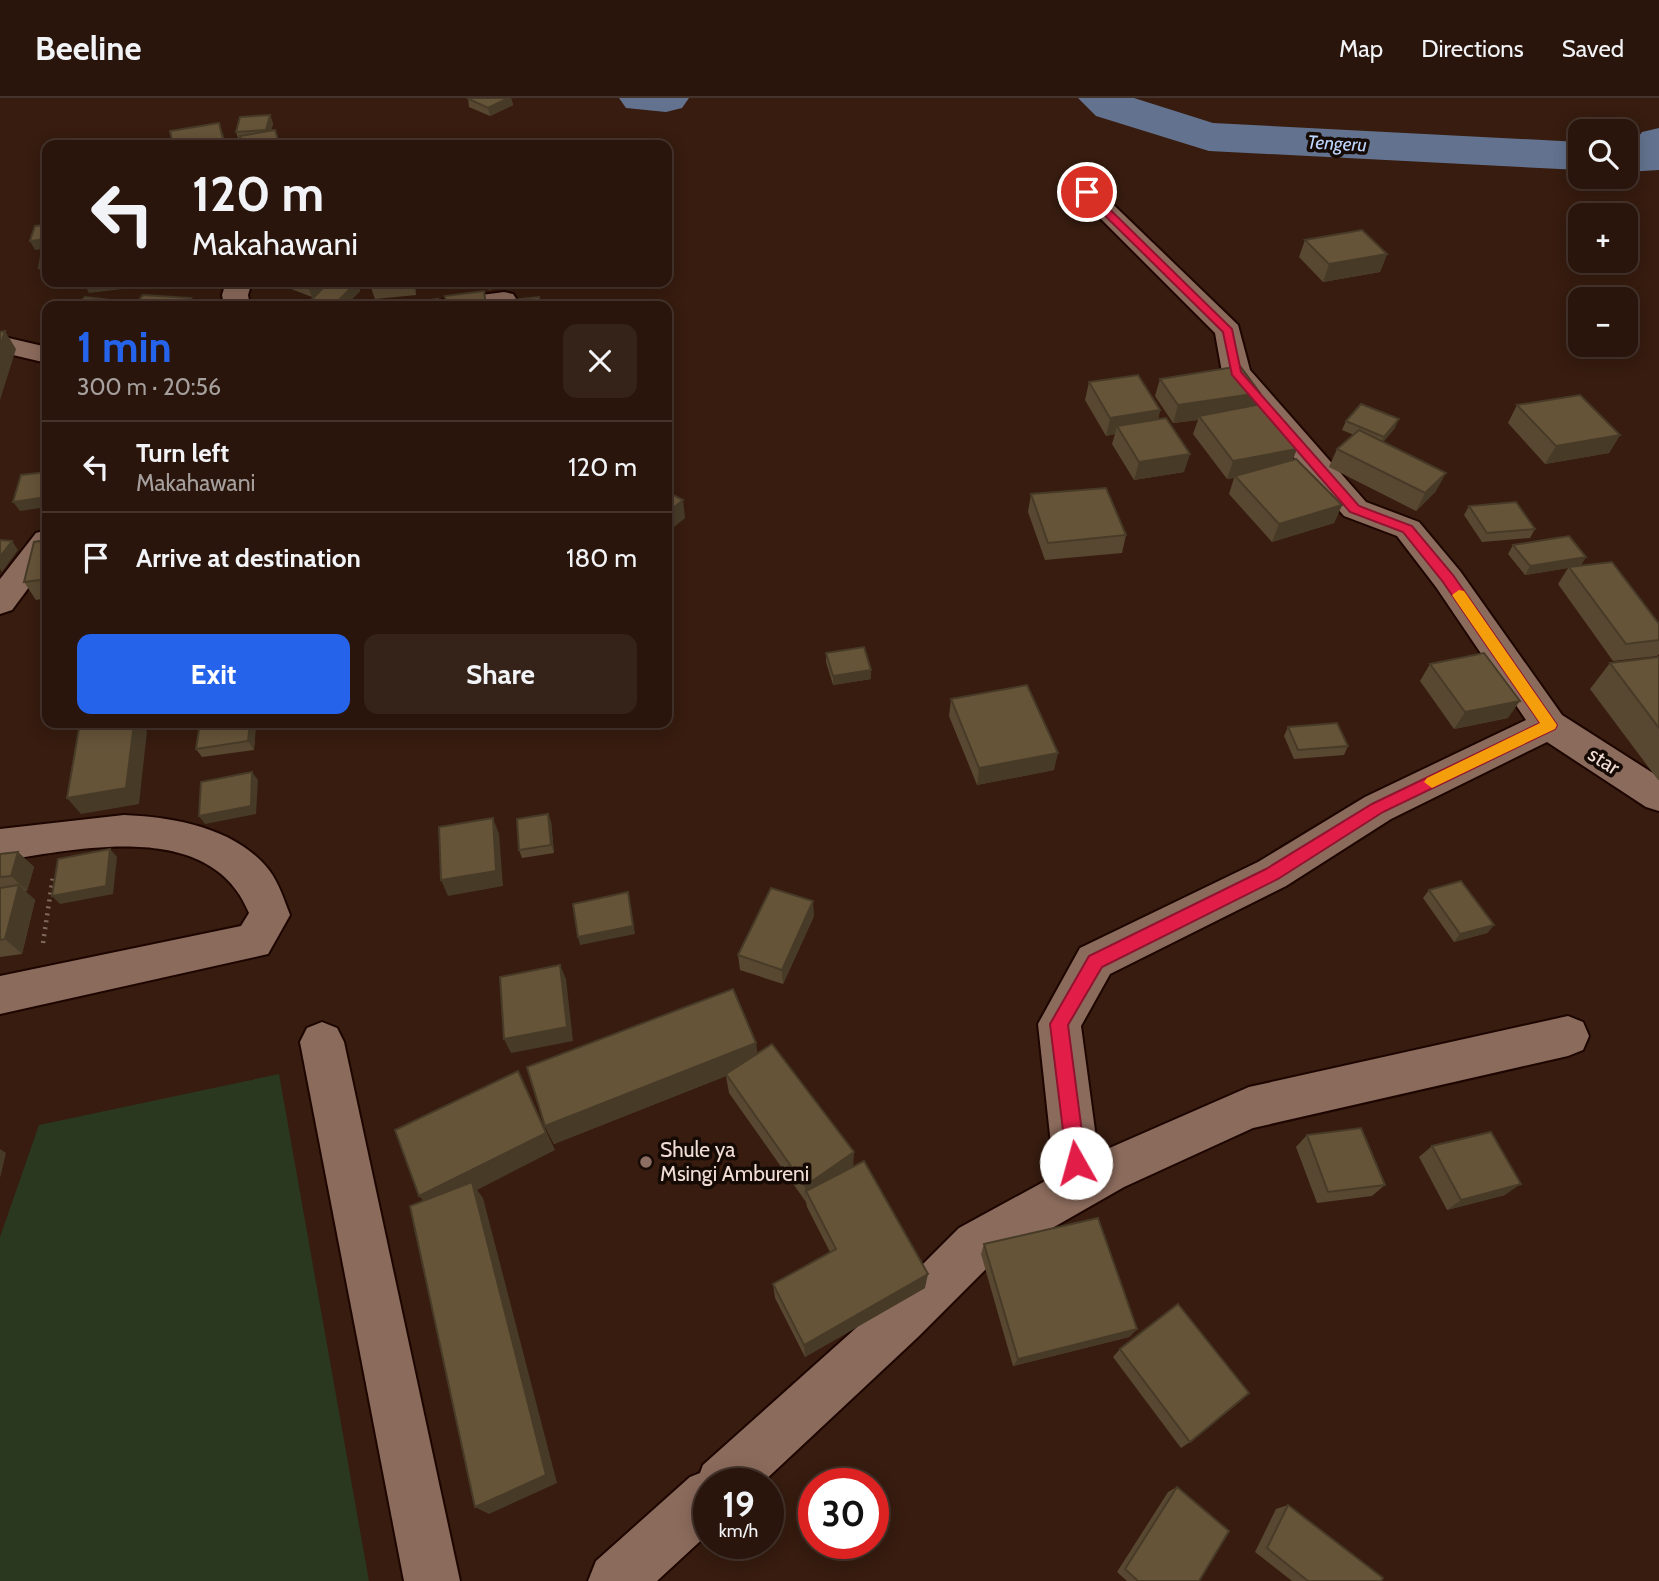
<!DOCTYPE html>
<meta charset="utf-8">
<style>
:root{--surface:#29150b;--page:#352219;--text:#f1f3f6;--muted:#a59f9d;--line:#45342c;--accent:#2563eb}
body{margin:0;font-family:Cabin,sans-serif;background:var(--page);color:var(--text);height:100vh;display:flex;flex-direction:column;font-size:26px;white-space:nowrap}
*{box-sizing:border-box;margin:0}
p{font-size:23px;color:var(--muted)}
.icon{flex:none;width:38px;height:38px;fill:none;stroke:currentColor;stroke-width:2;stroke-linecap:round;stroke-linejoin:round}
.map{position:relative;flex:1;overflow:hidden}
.sheet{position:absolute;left:42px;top:203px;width:630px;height:427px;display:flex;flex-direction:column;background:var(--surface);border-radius:14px;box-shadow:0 4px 18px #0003,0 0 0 2px var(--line)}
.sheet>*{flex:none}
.banner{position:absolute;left:42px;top:42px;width:630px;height:147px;border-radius:14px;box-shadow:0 4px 18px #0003,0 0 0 2px var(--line);background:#29150b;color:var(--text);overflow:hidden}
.tools{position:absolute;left:1568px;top:21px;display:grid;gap:14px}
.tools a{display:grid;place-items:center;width:70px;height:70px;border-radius:14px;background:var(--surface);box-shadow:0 4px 18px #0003,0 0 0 2px var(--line);font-size:35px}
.speed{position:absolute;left:693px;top:1370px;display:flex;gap:14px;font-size:35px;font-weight:700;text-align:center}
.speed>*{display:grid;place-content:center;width:91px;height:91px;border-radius:50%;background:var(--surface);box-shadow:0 4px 18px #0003,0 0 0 2px var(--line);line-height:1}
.speed small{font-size:18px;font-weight:400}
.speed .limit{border:10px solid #d22;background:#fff;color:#111}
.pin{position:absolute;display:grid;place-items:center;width:60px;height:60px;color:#fff;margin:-30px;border:4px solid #fff;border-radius:50%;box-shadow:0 2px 7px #0007}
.me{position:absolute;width:77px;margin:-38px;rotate:353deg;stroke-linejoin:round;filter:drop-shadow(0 0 5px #0008)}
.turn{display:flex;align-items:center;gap:24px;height:147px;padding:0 35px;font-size:32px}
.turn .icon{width:91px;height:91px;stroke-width:2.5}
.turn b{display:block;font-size:49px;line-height:60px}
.round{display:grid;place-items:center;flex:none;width:74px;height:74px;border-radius:14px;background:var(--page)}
.headline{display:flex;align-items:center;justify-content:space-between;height:119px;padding:0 35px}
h1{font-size:42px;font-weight:700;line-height:52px;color:var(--accent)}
.primary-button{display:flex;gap:14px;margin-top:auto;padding:14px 35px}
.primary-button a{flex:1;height:80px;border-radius:14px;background:var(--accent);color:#fff;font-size:28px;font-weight:700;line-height:80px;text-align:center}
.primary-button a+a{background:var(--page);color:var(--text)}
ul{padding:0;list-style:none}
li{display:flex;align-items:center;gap:21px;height:91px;padding:0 35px;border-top:2px solid var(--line)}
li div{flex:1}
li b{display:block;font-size:26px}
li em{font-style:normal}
header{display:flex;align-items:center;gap:42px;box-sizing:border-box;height:98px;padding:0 35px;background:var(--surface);border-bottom:2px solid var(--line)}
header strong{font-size:33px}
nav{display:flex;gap:38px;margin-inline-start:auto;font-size:24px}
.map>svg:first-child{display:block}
.green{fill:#2b3820}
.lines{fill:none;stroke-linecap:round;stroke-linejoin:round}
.river{fill:#63738f;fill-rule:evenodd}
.minor-casing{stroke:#1d0500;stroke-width:4}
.path{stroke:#80695d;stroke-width:4.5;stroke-dasharray:2 5;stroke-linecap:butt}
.minor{fill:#8b6b5c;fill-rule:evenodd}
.wall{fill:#584831}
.shaded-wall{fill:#473b28}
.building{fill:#665439;stroke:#473b28;stroke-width:2}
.route{fill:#e11d48;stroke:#92132f;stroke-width:2}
.slow{fill:#f59e0b}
.education-dot{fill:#8d6e63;stroke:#160a05;stroke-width:2.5}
.labels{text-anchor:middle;stroke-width:7;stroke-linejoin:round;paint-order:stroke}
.far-water-label{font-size:19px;font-style:italic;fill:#bdd6fe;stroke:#160a05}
.street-label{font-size:21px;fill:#f0ddd5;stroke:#160a05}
.poi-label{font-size:21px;fill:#f0ddd5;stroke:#160a05;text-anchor:start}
</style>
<header>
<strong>Beeline</strong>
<nav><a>Map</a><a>Directions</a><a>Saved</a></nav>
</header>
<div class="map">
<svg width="1659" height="1483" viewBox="0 0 1659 1483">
<rect width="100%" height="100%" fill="#371c0f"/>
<polygon class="green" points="279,976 369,1483 0,1483 0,1139 39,1027"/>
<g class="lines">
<g class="river">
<polygon points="619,0 689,0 682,10 666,14 626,10"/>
<polygon points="1078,0 1134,0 1213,25 1580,44 1580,72 1209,53 1096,18"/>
<polygon points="1659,30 1659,72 1626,74 1626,46 1633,46 1642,34"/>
</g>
<g class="minor-casing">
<g id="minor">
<polygon points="1087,87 1095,89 1238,227 1250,272 1366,404 1419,424 1460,473 1562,617 1659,679 1659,713 1646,709 1547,644 1391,721 1286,788 1110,876 1081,928 1098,1055 1249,989 1568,918 1583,924 1589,938 1583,952 1568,958 1253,1030 1124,1089 993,1164 918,1239 761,1386 709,1386 709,1435 657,1483 588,1483 596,1463 690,1379 700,1375 703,1367 884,1205 959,1130 1058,1076 1053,1065 1038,926 1080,850 1258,764 1365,699 1526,622 1436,489 1397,438 1344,418 1226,280 1222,274 1215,235 1079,99 1075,94 1079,89"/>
<polygon points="226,184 252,184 248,197 250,208 224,208 222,197"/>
<polygon points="504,194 513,196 517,202 513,208 439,208 443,202"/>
<polygon points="0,238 47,249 47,265 0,254"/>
<polygon points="47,432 47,465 12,512 0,516 0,481 36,435"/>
<path d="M124 717C174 719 236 730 269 772 279 785 284 802 290 817L268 856 0 916V878L241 828 249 815C211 720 78 751 0 763V731Z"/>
<polygon points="322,924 337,930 344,944 460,1483 404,1483 300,944 307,930"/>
</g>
</g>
<polyline class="path" points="43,845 53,778"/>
<use href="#minor" class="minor"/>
</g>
<g class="wall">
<polygon points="468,0 511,0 513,7 490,18 469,9"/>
<polygon points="270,17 273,26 271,33 275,32 280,47 242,47 241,43 239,43 236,34"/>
<polygon points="1305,142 1387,156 1380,174 1323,184 1299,159"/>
<polygon points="273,184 357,184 360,193 345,208 314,208 312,201 316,197 312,199"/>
<polygon points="369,184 416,184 416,197 375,201"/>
<polygon points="473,184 503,184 490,192"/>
<polygon points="1160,281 1256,307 1292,362 1342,407 1334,425 1272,444 1229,396 1234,380 1227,381 1193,336 1198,322 1173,325 1155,298"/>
<polygon points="1089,284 1160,312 1158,322 1184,374 1134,382 1112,346 1115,336 1106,338 1085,302"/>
<polygon points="1517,307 1620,337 1609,355 1545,366 1508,325"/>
<polygon points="1346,323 1395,330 1383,344 1436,393 1416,413 1329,369 1337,351 1354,337 1342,332"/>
<polygon points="1031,396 1126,437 1122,455 1045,462 1028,414"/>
<polygon points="1469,408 1535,431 1530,440 1482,444 1464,417"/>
<polygon points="47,442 47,500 36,502 24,484"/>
<polygon points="1513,447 1586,459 1581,467 1659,526 1659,556 1657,558 1613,563 1558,486 1568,470 1525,477 1508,456"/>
<polygon points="826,555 871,581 833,587 826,564"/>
<polygon points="1659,559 1659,682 1658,682 1590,591 1610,565"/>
<polygon points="1430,566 1508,620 1454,631 1420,583"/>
<polygon points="951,601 1054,672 977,687 949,618"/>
<polygon points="200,625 256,625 254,652 202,659 196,651"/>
<polygon points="1288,629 1348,648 1344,657 1294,661 1284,638"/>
<polygon points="548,716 551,724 554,755 522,760 519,752"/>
<polygon points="18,754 34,769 27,793 25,793 35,802 22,856 0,859 0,756"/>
<polygon points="1429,792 1494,827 1487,835 1454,844 1423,800"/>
<polygon points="814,818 783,886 740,872 738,857"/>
<polygon points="758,955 853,1069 925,1190 805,1259 775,1200 773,1186 830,1154 807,1109 806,1104 729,995 726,978 554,1046 545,1028"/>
<polygon points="1307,1037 1385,1087 1372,1098 1317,1105 1296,1049"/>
<polygon points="1432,1048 1505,1097 1447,1112 1419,1059"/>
<polygon points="984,1146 1137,1231 1129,1239 1013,1268 981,1156"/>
<polygon points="1120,1251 1190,1344 1181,1350 1113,1259"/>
<polygon points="1177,1389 1199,1483 1127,1483 1117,1474 1168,1394"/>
<polygon points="1288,1407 1381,1483 1292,1483 1255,1454 1276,1411"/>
</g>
<g class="shaded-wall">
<polygon points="508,0 511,0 513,7 490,18 488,10"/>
<polygon points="270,17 273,26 269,41 266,32"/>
<polygon points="219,25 227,47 190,47"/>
<polygon points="275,32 280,47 250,47"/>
<polygon points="47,141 47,150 35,152 30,143"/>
<polygon points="1387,156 1380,174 1323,184 1329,166"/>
<polygon points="47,169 47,179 44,179 39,170"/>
<polygon points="103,184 132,184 131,190 89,195 84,186"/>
<polygon points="306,184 336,184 312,199"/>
<polygon points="357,184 360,193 345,208 336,208 335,206"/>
<polygon points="412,184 416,184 416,197"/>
<polygon points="488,184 503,184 490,192"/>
<polygon points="191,200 194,208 184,208"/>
<polygon points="5,233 16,251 0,302 0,248"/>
<polygon points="1260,295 1254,313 1199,318 1198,322 1173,325 1178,307"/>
<polygon points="1160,312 1156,330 1117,328 1115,336 1106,338 1110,320"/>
<polygon points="1399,321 1395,330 1380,348 1384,339"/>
<polygon points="1620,337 1609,355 1545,366 1556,348"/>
<polygon points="1297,351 1290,369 1235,378 1234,380 1227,381 1233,363"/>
<polygon points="1190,356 1184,374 1134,382 1139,364"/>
<polygon points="1446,375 1436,393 1416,413 1425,395"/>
<polygon points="47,399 47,409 20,413 13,404"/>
<polygon points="683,402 685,420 667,435 667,415"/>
<polygon points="1342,407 1334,425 1272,444 1279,426"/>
<polygon points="12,443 18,452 2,474 0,471 0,459"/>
<polygon points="1586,459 1580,468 1569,469 1568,470 1525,477 1530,468"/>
<polygon points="871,572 871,581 833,587 833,578"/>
<polygon points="1520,603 1508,620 1454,631 1465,614"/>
<polygon points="134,625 141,625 147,633 139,706 81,716 67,700"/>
<polygon points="250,625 256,625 254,652 248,643"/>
<polygon points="1058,655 1054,672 977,687 979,670"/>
<polygon points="252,674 258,682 256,716 205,726 199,718"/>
<polygon points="548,716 551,724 554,755 551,747"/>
<polygon points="493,720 499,736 503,788 448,798 441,782"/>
<polygon points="110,751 117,759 113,796 60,806 52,798"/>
<polygon points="18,754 34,769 27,793 11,778"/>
<polygon points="19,787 35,802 22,856 5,841"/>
<polygon points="628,794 635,836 580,847 578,839"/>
<polygon points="813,803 814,818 783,886 782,872"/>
<polygon points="1494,827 1487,835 1454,844 1460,836"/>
<polygon points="560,867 566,881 573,943 511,955 504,941"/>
<polygon points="756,945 759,965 554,1046 545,1028"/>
<polygon points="518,973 555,1052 477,1092 483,1100 557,1385 489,1416 475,1409 433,1114 419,1098"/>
<polygon points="0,1051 6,1055 0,1080"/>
<polygon points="854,1054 853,1071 806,1093 806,1104 805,1088"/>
<polygon points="1521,1086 1505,1097 1447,1112 1461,1102"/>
<polygon points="928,1176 925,1190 805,1259 804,1247"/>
<polygon points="1137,1231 1129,1239 1013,1268 1018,1261"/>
</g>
<g class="building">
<polygon points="467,0 508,0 488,10"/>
<polygon points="270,17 266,32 236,34 240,19"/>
<polygon points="219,25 223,41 190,47 173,47 170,33"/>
<polygon points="275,32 278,42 250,47 242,47 240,38"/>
<polygon points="47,127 47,141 30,143 35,128"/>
<polygon points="1362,132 1387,156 1329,166 1305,142"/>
<polygon points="47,157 47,169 39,170 41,158"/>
<polygon points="84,184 103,184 84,186"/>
<polygon points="329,184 357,184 335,206 312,201"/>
<polygon points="484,193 486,208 446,208 445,198"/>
<polygon points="143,197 191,200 184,208 134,208"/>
<polygon points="85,199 128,204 124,208 76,208"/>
<polygon points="539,199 540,208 504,208 503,203"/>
<polygon points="438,201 438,208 388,208"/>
<polygon points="5,233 0,248 0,234"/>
<polygon points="1240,268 1260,295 1178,307 1160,281"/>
<polygon points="1138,277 1160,312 1110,320 1089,284"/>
<polygon points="1580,297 1620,337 1556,348 1517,307"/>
<polygon points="1261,306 1297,351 1233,363 1199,318"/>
<polygon points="1361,306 1399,321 1384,339 1346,323"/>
<polygon points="1166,320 1190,356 1139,364 1117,328"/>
<polygon points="1359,332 1446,375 1425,395 1337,351"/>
<polygon points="1296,361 1342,407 1279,426 1235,378"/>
<polygon points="47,374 47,399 13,404 21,377"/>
<polygon points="1106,390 1126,437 1048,445 1031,396"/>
<polygon points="667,394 683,402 667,415"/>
<polygon points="1516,404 1535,431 1487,435 1469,408"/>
<polygon points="1569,438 1586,459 1530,468 1513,447"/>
<polygon points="0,442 12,443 0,459"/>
<polygon points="47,442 47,481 24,484 34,444"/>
<polygon points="1612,464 1659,526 1659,542 1626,546 1569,469"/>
<polygon points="864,549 871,572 833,578 826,555"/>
<polygon points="1484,555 1520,603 1465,614 1430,566"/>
<polygon points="1659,559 1659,630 1610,565"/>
<polygon points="1027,587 1058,655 979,670 951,601"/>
<polygon points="80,625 134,625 126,690 67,700"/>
<polygon points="200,625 250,625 248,643 196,651"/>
<polygon points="1337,625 1348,648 1298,652 1288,629"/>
<polygon points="252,674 251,708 199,718 201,684"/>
<polygon points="548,716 551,747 519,752 517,721"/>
<polygon points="493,720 496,773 441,782 439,729"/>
<polygon points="110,751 106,788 52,798 58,761"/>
<polygon points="18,754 11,778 0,779 0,756"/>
<polygon points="1461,783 1494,827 1460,836 1429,792"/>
<polygon points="19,787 5,841 0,842 0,790"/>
<polygon points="771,790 813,803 782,872 738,857"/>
<polygon points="628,794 633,828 578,839 573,806"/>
<polygon points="560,867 567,929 504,941 500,879"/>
<polygon points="733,891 756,945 545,1028 527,969"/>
<polygon points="772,946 854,1054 805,1088 726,976"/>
<polygon points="518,973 546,1035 419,1098 395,1032"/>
<polygon points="1361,1030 1385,1087 1328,1094 1307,1037"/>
<polygon points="1491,1034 1521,1086 1461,1102 1432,1048"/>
<polygon points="864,1063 928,1176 804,1247 773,1186 836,1151 806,1093"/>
<polygon points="472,1084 546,1377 475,1409 410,1108"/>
<polygon points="1098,1120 1137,1231 1018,1261 984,1146"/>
<polygon points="1178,1206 1249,1295 1190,1344 1120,1251"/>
<polygon points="1177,1389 1229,1433 1199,1483 1138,1483 1125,1471"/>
<polygon points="1288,1407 1383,1480 1381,1483 1308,1483 1267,1450"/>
</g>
<polygon class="route" points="1083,92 1090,92 1232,231 1241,274 1359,408 1412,428 1453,477 1557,627 1555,631 1383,714 1278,781 1102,869 1068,927 1086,1065 1083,1072 1076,1074 1069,1072 1067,1065 1050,926 1089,858 1266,771 1372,706 1540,625 1443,484 1403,434 1350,414 1232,277 1223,234 1083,96"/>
<polygon class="slow" points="1459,492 1464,493 1557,627 1555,631 1432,690 1424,684 1427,680 1540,625 1454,500 1452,497"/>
<circle class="education-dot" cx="646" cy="1064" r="7"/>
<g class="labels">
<g class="far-water-label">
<text transform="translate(1337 45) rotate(3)" y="7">Tengeru</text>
</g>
<g class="street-label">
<text transform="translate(1604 663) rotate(33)" y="7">star</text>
</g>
<g class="poi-label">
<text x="660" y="1059">Shule ya<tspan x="660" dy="24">Msingi Ambureni</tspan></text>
</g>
</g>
</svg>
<div class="tools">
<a><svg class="icon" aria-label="search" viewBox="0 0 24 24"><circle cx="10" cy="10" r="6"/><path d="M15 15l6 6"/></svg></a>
<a>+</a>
<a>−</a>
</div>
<div class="speed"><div>19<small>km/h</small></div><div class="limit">30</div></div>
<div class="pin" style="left:1087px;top:94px;background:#d93025"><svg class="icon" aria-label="arrive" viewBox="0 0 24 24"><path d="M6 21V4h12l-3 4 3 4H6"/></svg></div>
<svg class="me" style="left:1076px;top:1065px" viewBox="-20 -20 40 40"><circle r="19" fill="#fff"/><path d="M0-13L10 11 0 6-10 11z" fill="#e11d48"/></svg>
<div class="banner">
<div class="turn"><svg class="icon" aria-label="left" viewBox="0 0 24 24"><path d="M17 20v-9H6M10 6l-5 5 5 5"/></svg><div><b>120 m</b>Makahawani</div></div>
</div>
<section class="sheet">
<div class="headline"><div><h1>1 min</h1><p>300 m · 20:56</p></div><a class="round"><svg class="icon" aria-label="close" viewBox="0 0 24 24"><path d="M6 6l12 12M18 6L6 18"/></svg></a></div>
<ul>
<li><svg class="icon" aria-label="left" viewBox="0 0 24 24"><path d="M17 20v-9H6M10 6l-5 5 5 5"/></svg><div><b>Turn left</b><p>Makahawani</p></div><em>120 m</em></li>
<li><svg class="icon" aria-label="arrive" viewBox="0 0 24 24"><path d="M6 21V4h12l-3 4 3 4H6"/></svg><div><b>Arrive at destination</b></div><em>180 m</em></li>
</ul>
<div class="primary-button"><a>Exit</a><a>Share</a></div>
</section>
</div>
